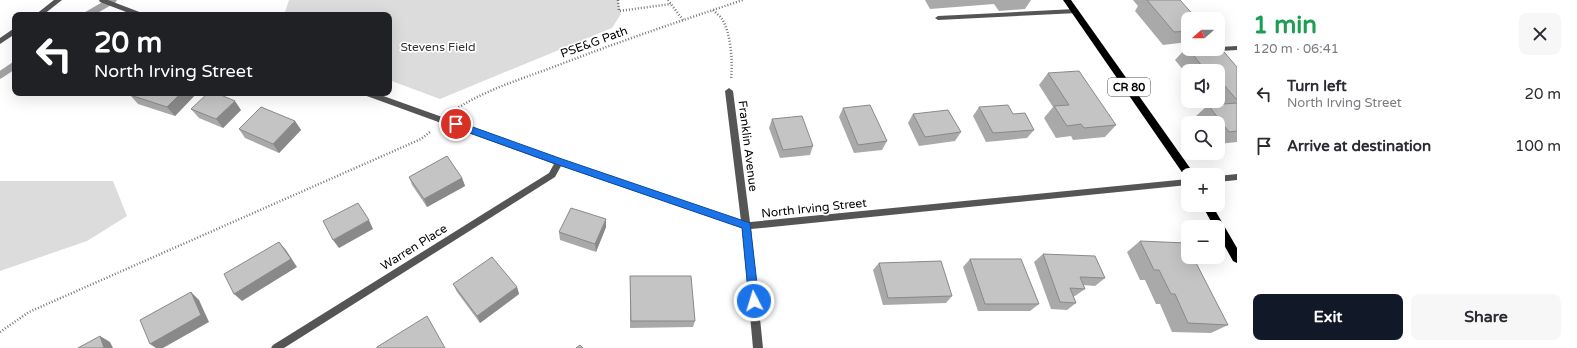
<!DOCTYPE html>
<meta charset="utf-8">
<style>
:root{--surface:#fff;--page:#f7f7f7;--text:#2b2b33;--muted:#7c7c81;--accent:#111827}
body{margin:0;font-family:"Varela Round",sans-serif;background:var(--page);color:var(--text);height:100vh;display:flex;flex-direction:column;font-size:15px;white-space:nowrap}
*{box-sizing:border-box;margin:0}
p{font-size:13px;color:var(--muted)}
.icon{flex:none;width:22px;height:22px;fill:none;stroke:currentColor;stroke-width:2;stroke-linecap:round;stroke-linejoin:round}
.map{position:relative;flex:1;overflow:hidden}
.sheet{display:flex;flex-direction:column;background:var(--surface);width:340px}
.sheet>*{flex:none}
.hud{position:absolute;left:12px;top:12px;width:380px;height:84px;border-radius:8px;box-shadow:0 4px 16px #0002;background:#202124;color:#fff;overflow:hidden}
.needle{width:26px;rotate:249deg}
.tools{position:absolute;left:1181px;top:12px;display:grid;gap:8px}
.tools a{display:grid;place-items:center;width:44px;height:44px;border-radius:8px;background:var(--surface);box-shadow:0 4px 16px #0002;font-size:20px}
.pin{position:absolute;display:grid;place-items:center;width:34px;height:34px;color:#fff;margin:-17px;border:2px solid #fff;border-radius:50%;box-shadow:0 1px 4px #0007}
.me{position:absolute;width:44px;margin:-22px;rotate:355deg;stroke-linejoin:round;filter:drop-shadow(0 0 3px #0008)}
.turn{display:flex;align-items:center;gap:14px;height:84px;padding:0 16px;font-size:18px}
.turn .icon{width:52px;height:52px;stroke-width:2.5}
.turn b{display:block;font-size:28px;line-height:34px}
.round{display:grid;place-items:center;flex:none;width:42px;height:42px;border-radius:8px;background:var(--page)}
.head{display:flex;align-items:center;justify-content:space-between;height:68px;padding:0 16px}
h1{font-size:24px;font-weight:800;line-height:30px;color:#1e9e55}
.action{display:flex;gap:8px;margin-top:auto;padding:8px 16px}
.action a{flex:1;height:46px;border-radius:8px;background:var(--accent);color:#fff;font-size:16px;font-weight:800;line-height:46px;text-align:center}
.action a+a{background:var(--page);color:var(--text)}
ul{padding:0;list-style:none}
li{display:flex;align-items:center;gap:12px;height:52px;padding:0 16px}
li div{flex:1}
li b{display:block;font-size:15px}
li em{font-style:normal}
main{display:flex;flex:1;min-height:0}
.map>svg:first-child{display:block}
.green{fill:#dcdcdc}
.lines{fill:none;stroke-linecap:round;stroke-linejoin:round}
.stream{stroke:#a3a3a3;stroke-width:7}
.path{stroke:#777;stroke-width:2.5;stroke-dasharray:1 2;stroke-linecap:butt}
.lane{fill:#555;fill-rule:evenodd}
.street{fill:#555;fill-rule:evenodd}
.primary{fill:#000;fill-rule:evenodd}
.wall{fill:#a9a9a9}
.shaded-wall{fill:#898989}
.building{fill:#c4c4c4;stroke:#898989}
.route{fill:#1a73e8;stroke:#114b97}
.labels{text-anchor:middle;stroke-width:3.5;stroke-linejoin:round;paint-order:stroke}
.shield{fill:#fff;stroke:#4c4c4c;stroke-width:1}
.shield-label{font-size:11px;font-weight:bold;fill:#000}
.street-label{font-size:12px;fill:#000;stroke:#fff}
.park-label{font-size:12px;fill:#333;stroke:#fff}
</style>
<main>
<div class="map">
<svg width="1237" height="348" viewBox="0 0 1237 348">
<rect width="100%" height="100%" fill="#fff"/>
<g class="green">
<polygon points="289,0 618,0 621,14 612,28 440,99 389,80 389,15 284,15"/>
<polygon points="0,181 113,181 127,216 87,241 0,271"/>
</g>
<g class="lines">
<g class="stream">
<polyline points="87,15 113,0"/>
<polyline points="0,75 15,65"/>
</g>
<g class="path">
<polyline points="618,0 619,11 671,4"/>
<polyline points="668,0 683,20"/>
<path d="M713 10C716 13 720 16 722 19 731 33 733 63 731 79"/>
<path d="M456 109C487 89 522 79 556 66 618 42 680 21 743 0"/>
<polyline points="0,332 29,312 421,139 430,132"/>
</g>
<g class="lane">
<polygon points="1075,9 1077,9 1077,13 938,20 935,18 938,16"/>
<polygon points="1237,46 1237,50 1219,51 1216,49 1218,49 1219,47"/>
</g>
<g class="street">
<polygon points="54,0 62,0 43,15 35,15"/>
<polygon points="99,0 108,0 142,13 143,15 134,15 100,2"/>
<polygon points="13,29 15,29 15,34 0,44 0,38"/>
<polygon points="729,88 733,91 750,222 1188,179 1188,185 751,229 763,348 753,348 742,228 561,166 555,177 284,348 271,348 273,345 549,173 554,164 364,95 363,93 375,93 562,160 741,221 725,91"/>
<polygon points="1237,174 1237,180 1218,182 1218,176"/>
</g>
<g class="primary">
<polygon points="1063,0 1071,0 1195,175 1188,175 1188,178 1186,178"/>
<polygon points="1202,205 1212,205 1237,248 1237,263 1233,261 1218,234 1218,227 1214,227"/>
</g>
</g>
<g class="wall">
<polygon points="925,0 1031,0 1025,9 999,11 994,4 930,9"/>
<polygon points="1133,0 1181,0 1181,1 1188,19 1188,42 1163,45 1135,11 1138,6"/>
<polygon points="1187,47 1237,67 1237,142 1218,144 1218,123 1199,123 1195,117 1208,105 1217,105 1214,101 1218,101 1218,71 1188,71 1188,76 1175,60"/>
<polygon points="1048,73 1116,125 1105,137 1073,140 1071,136 1056,138 1044,118 1053,107 1039,85"/>
<polygon points="132,93 197,93 175,116 138,104 130,95"/>
<polygon points="979,107 1013,114 1034,130 1027,138 986,142 973,116"/>
<polygon points="843,108 887,141 882,150 854,153 839,117"/>
<polygon points="191,109 241,110 223,128 199,118"/>
<polygon points="913,114 961,132 955,141 919,146 908,123"/>
<polygon points="772,119 813,146 810,155 780,158 769,128"/>
<polygon points="295,121 301,130 279,153 245,138 239,129"/>
<polygon points="409,177 462,178 465,186 427,207 412,185"/>
<polygon points="606,227 596,252 560,240 559,232"/>
<polygon points="1140,241 1228,325 1211,333 1172,332 1160,304 1156,304 1145,280 1140,280 1127,252"/>
<polygon points="1043,254 1105,278 1095,286 1083,285 1085,289 1075,296 1073,296 1076,303 1067,310 1051,309 1034,262"/>
<polygon points="970,259 1039,304 1030,311 978,311 963,267"/>
<polygon points="879,263 952,296 946,303 883,305 873,270"/>
<polygon points="630,276 695,321 693,327 630,328"/>
<polygon points="453,284 517,287 519,294 480,323 457,292"/>
</g>
<g class="shaded-wall">
<polygon points="181,93 197,93 175,116 167,107"/>
<polygon points="235,101 241,110 223,128 216,119"/>
<polygon points="295,121 301,130 279,153 273,144"/>
<polygon points="462,178 465,186 427,207 424,199"/>
<polygon points="606,219 606,227 596,252 595,244"/>
<polygon points="369,220 373,229 339,248 333,240"/>
<polygon points="279,242 286,250 297,267 242,301 234,294"/>
<polygon points="517,287 519,294 480,323 477,316"/>
<polygon points="191,292 199,300 209,322 163,348 156,348 150,344"/>
<polygon points="100,336 110,342 113,348 104,348"/>
</g>
<g class="building">
<polygon points="1147,0 1180,0 1197,19 1188,19 1188,31 1174,32"/>
<polygon points="1218,45 1237,67 1237,100 1224,85 1219,86 1218,85 1218,71 1206,71 1187,47 1188,47 1188,49 1218,49"/>
<polygon points="1079,71 1116,125 1084,128 1081,124 1067,126 1054,106 1069,105 1048,73"/>
<polygon points="132,93 181,93 167,107 130,95"/>
<polygon points="208,93 216,93 235,101 216,119 191,109"/>
<polygon points="1237,103 1237,131 1229,132 1208,105"/>
<polygon points="870,105 887,141 858,145 843,108"/>
<polygon points="1008,105 1013,114 1025,113 1034,130 993,133 979,107"/>
<polygon points="261,107 295,121 273,144 239,129"/>
<polygon points="948,110 961,132 925,137 913,114"/>
<polygon points="802,116 813,146 783,150 772,119"/>
<polygon points="447,156 462,178 424,199 409,177"/>
<polygon points="358,203 369,220 333,240 323,221"/>
<polygon points="571,208 606,219 595,244 559,232"/>
<polygon points="1140,241 1186,243 1188,246 1188,257 1193,257 1228,325 1188,323 1175,294 1171,294 1159,270 1154,270"/>
<polygon points="279,242 291,259 234,294 224,274"/>
<polygon points="1043,254 1095,256 1105,278 1080,277 1085,289 1070,288 1076,303 1060,302"/>
<polygon points="492,257 517,287 477,316 453,284"/>
<polygon points="970,259 1021,259 1039,304 985,304"/>
<polygon points="941,261 952,296 888,298 879,263"/>
<polygon points="630,276 691,276 695,321 631,321"/>
<polygon points="191,292 201,315 150,344 140,320"/>
<polygon points="427,316 445,348 377,348 377,347"/>
<polygon points="100,336 104,348 78,348"/>
<polygon points="580,345 583,348 576,348"/>
</g>
<polygon class="route" points="456,121 562,159 750,223 759,301 758,305 754,306 750,305 749,301 742,228 556,164 453,127 452,124 453,122"/>
<g class="labels">
<rect class="shield" x="1108" y="78" width="42" height="18" rx="3"/>
<g class="shield-label">
<text x="1129" y="91">CR 80</text>
</g>
<g class="street-label">
<text transform="translate(594 42) rotate(-20)" y="4">PSE&amp;G Path</text>
<text transform="translate(748 146) rotate(83)" y="4">Franklin Avenue</text>
<text transform="translate(814 208) rotate(-6)" y="4">North Irving Street</text>
<text transform="translate(414 247) rotate(-32)" y="4">Warren Place</text>
</g>
<g class="park-label">
<text x="438" y="51">Stevens Field</text>
</g>
</g>
</svg>
<div class="tools">
<a><svg class="needle" viewBox="-14 -14 28 28"><path d="M0-13l5 13h-10z" fill="#e53935"/><path d="M0 13l5-13h-10z" fill="#7c7c81"/></svg></a>
<a><svg class="icon" aria-label="sound" viewBox="0 0 24 24"><path d="M4 9h4l5-4v14l-5-4H4zM17 9q2 3 0 6"/></svg></a>
<a><svg class="icon" aria-label="search" viewBox="0 0 24 24"><circle cx="10" cy="10" r="6"/><path d="M15 15l6 6"/></svg></a>
<a>+</a>
<a>−</a>
</div>
<div class="pin" style="left:456px;top:124px;background:#d93025"><svg class="icon" aria-label="arrive" viewBox="0 0 24 24"><path d="M6 21V4h12l-3 4 3 4H6"/></svg></div>
<svg class="me" style="left:754px;top:301px" viewBox="-20 -20 40 40"><circle r="17" fill="#1a73e8" stroke="#fff" stroke-width="3"/><path d="M0-11L8 9 0 5-8 9z" fill="#fff"/></svg>
<div class="hud">
<div class="turn"><svg class="icon" aria-label="left" viewBox="0 0 24 24"><path d="M17 20v-9H6M10 6l-5 5 5 5"/></svg><div><b>20 m</b>North Irving Street</div></div>
</div>
</div>
<section class="sheet">
<div class="head"><div><h1>1 min</h1><p>120 m · 06:41</p></div><a class="round"><svg class="icon" aria-label="close" viewBox="0 0 24 24"><path d="M6 6l12 12M18 6L6 18"/></svg></a></div>
<ul>
<li><svg class="icon" aria-label="left" viewBox="0 0 24 24"><path d="M17 20v-9H6M10 6l-5 5 5 5"/></svg><div><b>Turn left</b><p>North Irving Street</p></div><em>20 m</em></li>
<li><svg class="icon" aria-label="arrive" viewBox="0 0 24 24"><path d="M6 21V4h12l-3 4 3 4H6"/></svg><div><b>Arrive at destination</b></div><em>100 m</em></li>
</ul>
<div class="action"><a>Exit</a><a>Share</a></div>
</section>
</main>
